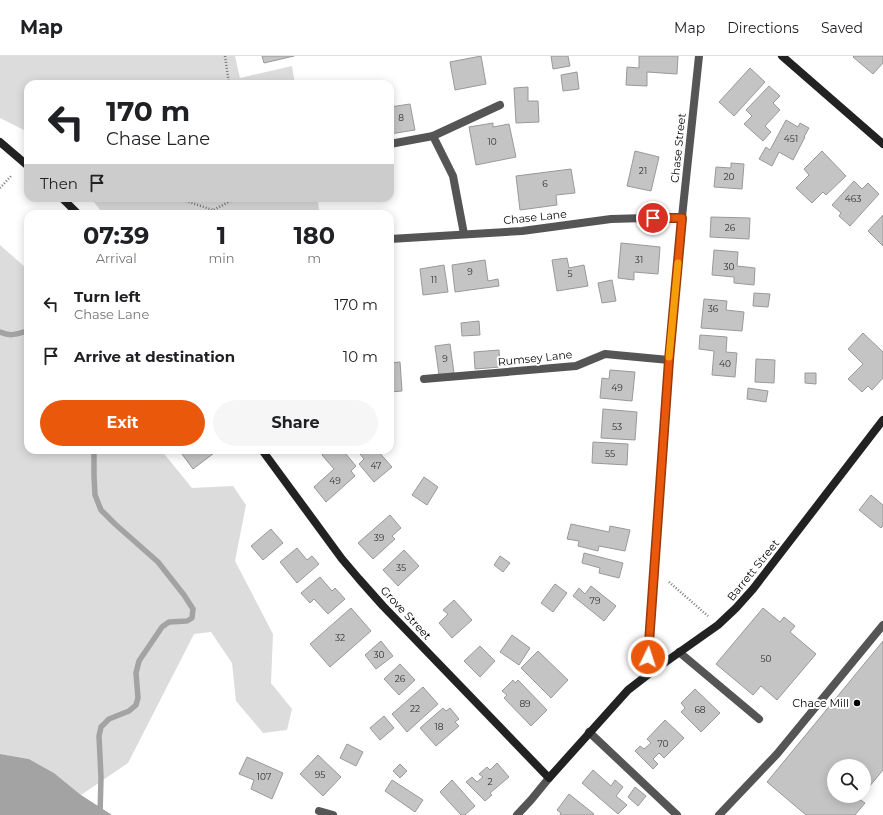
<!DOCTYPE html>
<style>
:root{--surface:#fff;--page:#f6f6f6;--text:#202124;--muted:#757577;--line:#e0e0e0;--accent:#ea580c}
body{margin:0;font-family:Montserrat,sans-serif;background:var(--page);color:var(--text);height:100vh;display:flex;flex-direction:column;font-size:15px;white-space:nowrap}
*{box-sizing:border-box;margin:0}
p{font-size:13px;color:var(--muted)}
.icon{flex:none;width:22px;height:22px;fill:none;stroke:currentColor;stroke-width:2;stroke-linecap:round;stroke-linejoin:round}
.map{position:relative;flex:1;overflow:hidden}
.sheet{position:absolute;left:24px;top:154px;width:370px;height:244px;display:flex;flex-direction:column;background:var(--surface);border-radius:12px;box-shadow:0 2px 10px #0003}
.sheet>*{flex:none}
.banner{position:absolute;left:24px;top:24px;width:370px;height:122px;border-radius:12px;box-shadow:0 2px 10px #0003;background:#fff;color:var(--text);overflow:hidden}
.controls{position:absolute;left:827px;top:703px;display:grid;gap:8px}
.controls a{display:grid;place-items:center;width:44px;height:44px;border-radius:50%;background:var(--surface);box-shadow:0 2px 10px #0003;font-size:20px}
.pin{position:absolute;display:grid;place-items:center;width:34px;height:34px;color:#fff;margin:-17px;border:2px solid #fff;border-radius:50%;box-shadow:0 1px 4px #0007}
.me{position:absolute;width:44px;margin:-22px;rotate:4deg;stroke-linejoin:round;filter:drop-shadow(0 0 3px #0008)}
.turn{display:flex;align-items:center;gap:14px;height:84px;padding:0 16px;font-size:18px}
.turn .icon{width:52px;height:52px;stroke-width:2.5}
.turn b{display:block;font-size:28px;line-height:34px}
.then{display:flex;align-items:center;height:38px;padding:0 16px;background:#0003;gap:8px;font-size:15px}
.eta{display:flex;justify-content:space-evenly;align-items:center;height:68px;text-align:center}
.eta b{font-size:24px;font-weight:700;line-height:28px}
.cta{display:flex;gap:8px;margin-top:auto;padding:8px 16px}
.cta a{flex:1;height:46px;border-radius:24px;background:var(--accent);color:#fff;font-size:16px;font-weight:700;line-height:46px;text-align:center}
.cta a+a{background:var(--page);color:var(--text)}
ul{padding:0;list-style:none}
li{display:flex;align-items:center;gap:12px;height:52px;padding:0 16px}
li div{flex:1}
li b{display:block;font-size:15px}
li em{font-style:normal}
header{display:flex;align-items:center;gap:24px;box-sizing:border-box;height:56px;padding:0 20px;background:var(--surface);border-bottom:1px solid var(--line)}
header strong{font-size:19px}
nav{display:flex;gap:22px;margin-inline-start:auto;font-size:14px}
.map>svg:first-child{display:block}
.green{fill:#dcdcdc}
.water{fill:#a3a3a3}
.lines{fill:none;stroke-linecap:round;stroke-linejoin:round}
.stream{stroke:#a3a3a3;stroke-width:5.5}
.building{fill:#c4c4c4;stroke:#999}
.path{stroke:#777;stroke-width:2.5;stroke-dasharray:1 2;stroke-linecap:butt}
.lane{stroke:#555;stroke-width:8}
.street{stroke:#555;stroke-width:8}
.secondary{stroke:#222;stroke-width:8}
.route-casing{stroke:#983908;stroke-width:10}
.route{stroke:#ea580c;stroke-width:7}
.slow{stroke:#f59e0b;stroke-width:7}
.poi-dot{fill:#000;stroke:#fff;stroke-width:1.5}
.labels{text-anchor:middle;stroke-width:4;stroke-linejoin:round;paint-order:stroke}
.number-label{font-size:9px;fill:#313131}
.street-label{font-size:11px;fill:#000;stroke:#fff}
.poi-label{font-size:11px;fill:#000;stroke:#fff;text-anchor:end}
</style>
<header>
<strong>Map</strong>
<nav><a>Map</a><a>Directions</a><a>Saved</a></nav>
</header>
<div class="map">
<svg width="883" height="759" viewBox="0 0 883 759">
<rect width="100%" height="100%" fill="#fff"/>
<g class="green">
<polygon points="0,0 235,0 240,22 292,10 295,28 28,28 28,76 0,62"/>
<polygon points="91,142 317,142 320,158 103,158"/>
<polygon points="0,189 26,212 28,211 28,394 161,394 192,432 233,430 246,449 235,505 273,578 271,627 292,653 287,674 263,677 236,645 232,607 211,576 194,578 128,707 81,739 54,717 29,703 0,698"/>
</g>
<polygon class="water" points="0,698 29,703 54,717 81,739 112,759 0,759"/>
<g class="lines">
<g class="stream">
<path d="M0 276C11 281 16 278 28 275"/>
<polyline points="94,394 94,420 95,439 101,454 115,468 158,506 184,539 193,553 192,562 187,565 169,566 162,571 139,605 136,617 138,642 136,649 129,655 109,663 101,671 99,680 101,721 100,759"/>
</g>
</g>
<g class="building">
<polygon points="262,0 294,0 264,7"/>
<polygon points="481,0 486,28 455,34 450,6"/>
<polygon points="551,0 568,0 570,10 553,13"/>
<polygon points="639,0 678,0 677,18 647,16 647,30 626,29 627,11 639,12"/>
<polygon points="854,0 883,0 883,7 873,18 853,1"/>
<polygon points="750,12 765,26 734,60 719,46"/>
<polygon points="577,16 579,33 563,35 561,19"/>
<polygon points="769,30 780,40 773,47 780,54 765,70 771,76 763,85 744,68 752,60 746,54"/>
<polygon points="528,31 528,45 538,45 539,66 516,67 514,32"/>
<polygon points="410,48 415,74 390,78 390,51"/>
<polygon points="786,64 798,71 800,67 809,72 804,81 805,81 793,104 779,96 772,110 759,103 766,91 770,94"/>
<polygon points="493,67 493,71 509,68 516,101 476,109 469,71"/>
<polygon points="635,95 659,101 651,135 627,130"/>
<polygon points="822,95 846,120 826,139 823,136 812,147 796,132 809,119 804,113"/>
<polygon points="731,107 744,108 742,133 714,131 716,111 731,112"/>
<polygon points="571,113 575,137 556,139 557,149 520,154 516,120"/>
<polygon points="854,125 862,133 868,127 879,138 850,170 839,160 841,157 832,149"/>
<polygon points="327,142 343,142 327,145"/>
<polygon points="883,159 883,190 868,175"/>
<polygon points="711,161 750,162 749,183 710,181"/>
<polygon points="621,187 660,191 658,218 634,216 634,224 618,222"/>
<polygon points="714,194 738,196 737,210 755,212 754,229 734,227 734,221 712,219"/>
<polygon points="567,202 569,212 584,209 588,230 557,235 552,204"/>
<polygon points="485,204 488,225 498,223 499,230 455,236 452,209"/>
<polygon points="444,209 448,236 423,239 420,213"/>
<polygon points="612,224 616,245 602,247 598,227"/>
<polygon points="754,237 770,238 768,251 753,250"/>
<polygon points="704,243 727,245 726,254 744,256 742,275 701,272"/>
<polygon points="479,265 480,279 462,280 461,267"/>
<polygon points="863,277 883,296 883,322 872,334 868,330 862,336 848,323 863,308 848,293"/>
<polygon points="700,279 727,281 726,296 737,297 735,321 712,319 714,295 699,293"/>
<polygon points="450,288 454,317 439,319 435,290"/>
<polygon points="499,294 500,311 475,313 474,296"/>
<polygon points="756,303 775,304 774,327 755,326"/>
<polygon points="400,306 402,335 390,336 390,307"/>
<polygon points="610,314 635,316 632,345 600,342 602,322 609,323"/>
<polygon points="805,317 816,317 816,328 805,327"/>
<polygon points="748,332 768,335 766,346 747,343"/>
<polygon points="603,353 637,356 635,384 601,382"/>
<polygon points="593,386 628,388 627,409 592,407"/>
<polygon points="179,394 218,394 193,413"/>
<polygon points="328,394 348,394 345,397 356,410 351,415 355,420 326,446 314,431 334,413 322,399"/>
<polygon points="357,394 377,394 392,411 374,426 359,408 364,403"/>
<polygon points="424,421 438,431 427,449 412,439"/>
<polygon points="871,439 883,449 883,470 881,472 859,454"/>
<polygon points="390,459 401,472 392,480 395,483 373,503 358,487"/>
<polygon points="571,468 609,476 610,470 630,474 625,495 599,490 598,495 578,490 579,485 567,483"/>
<polygon points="271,473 283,487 263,504 251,490"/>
<polygon points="297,492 307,504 312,500 319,508 297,527 280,506"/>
<polygon points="404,494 419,510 398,530 383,514"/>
<polygon points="584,497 623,507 619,522 599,517 600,512 582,507"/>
<polygon points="500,500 510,507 503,516 494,509"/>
<polygon points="320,521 332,535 335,532 345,543 328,558 314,543 310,547 301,537"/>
<polygon points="555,528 567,537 553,556 541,547"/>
<polygon points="591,530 616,550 604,565 573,540 579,532 585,538"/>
<polygon points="454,544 472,564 452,582 439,567 448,558 443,554"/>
<polygon points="351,552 371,575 330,611 310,588"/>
<polygon points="763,552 780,566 784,561 795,570 790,576 816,598 777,644 761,630 753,639 716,608"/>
<polygon points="512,579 530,592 519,609 500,596"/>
<polygon points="381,585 393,600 376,613 365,599"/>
<polygon points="883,585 883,714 864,737 864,710 834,710 834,740 861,740 859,743 865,747 855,759 806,759 767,726"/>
<polygon points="480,590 495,605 480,621 464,605"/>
<polygon points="538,595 568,624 551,642 521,612"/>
<polygon points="400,608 415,624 399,639 384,623"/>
<polygon points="513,624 515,627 518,624 547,654 531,670 504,642 507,639 502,635"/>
<polygon points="423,631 438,648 407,676 392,658"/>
<polygon points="695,633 720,657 701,676 681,656 685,652 681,647"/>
<polygon points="443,652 446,655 450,652 459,663 455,666 459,670 436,690 420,672"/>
<polygon points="384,660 394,672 380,684 370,672"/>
<polygon points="665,664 684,682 664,702 659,697 653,703 658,708 653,713 635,695 640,690 644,693 651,687 647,683"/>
<polygon points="347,688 363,696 356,710 340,702"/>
<polygon points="318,699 341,721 323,740 300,718"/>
<polygon points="247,701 283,717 272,743 251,733 254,724 239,718"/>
<polygon points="497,707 509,721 490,737 492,739 485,745 466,726 472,721 477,726 483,721 479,718 487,711 490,714"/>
<polygon points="400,708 407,715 400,722 393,715"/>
<polygon points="593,714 611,730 615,724 623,731 616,740 627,749 618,758 582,727"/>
<polygon points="392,724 423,744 415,756 385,735"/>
<polygon points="452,724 475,750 465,759 461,759 440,736"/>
<polygon points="635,731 646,740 638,750 628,741"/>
<polygon points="569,738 594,758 593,759 560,759 561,757 557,754"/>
</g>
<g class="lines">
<g class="path">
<polyline points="225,0 229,28"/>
<polyline points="0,132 12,119"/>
<polyline points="168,142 186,145 213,154"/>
<polyline points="206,158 236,142"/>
<polyline points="669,526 708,560"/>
</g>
<g class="lane">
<polyline points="390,88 433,80"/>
<polyline points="464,178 453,120 433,80 500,49"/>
<polyline points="679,596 759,663"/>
<polyline points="589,676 677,759"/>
<polyline points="719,759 777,698 883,569"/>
</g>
<g class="street">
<polyline points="390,183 522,175 611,163 682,161"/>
<polyline points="424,323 576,310 605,298 669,304"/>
<polyline points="650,617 648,601 669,304 682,161 699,0"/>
<polyline points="319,755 333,759"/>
<polyline points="517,759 531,744 549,722"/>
</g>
<g class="secondary">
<polyline points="782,0 883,88"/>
<polyline points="0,86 28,110"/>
<polyline points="62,142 78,158"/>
<polyline points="262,394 342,503 359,523 383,550 549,722 628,634 650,617 718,569 736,552 753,533 883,364"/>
</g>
</g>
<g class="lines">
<g class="route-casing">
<polyline id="route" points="648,601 669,304 682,162 653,162"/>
</g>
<use href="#route" class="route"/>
<polyline class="slow" points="669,301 678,207"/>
</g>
<circle class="poi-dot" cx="857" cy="647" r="4"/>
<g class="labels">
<g class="number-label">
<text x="401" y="65">8</text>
<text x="791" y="86">451</text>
<text x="492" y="89">10</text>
<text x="643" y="118">21</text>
<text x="729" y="124">20</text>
<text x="545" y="131">6</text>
<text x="853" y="146">463</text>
<text x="730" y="175">26</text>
<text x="639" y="207">31</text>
<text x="729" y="214">30</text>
<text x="470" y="219">9</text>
<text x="570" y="221">5</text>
<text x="434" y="227">11</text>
<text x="713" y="256">36</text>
<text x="445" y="306">9</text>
<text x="725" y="311">40</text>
<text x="617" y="335">49</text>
<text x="617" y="374">53</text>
<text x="610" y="401">55</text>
<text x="376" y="413">47</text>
<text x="335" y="428">49</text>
<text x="379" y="485">39</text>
<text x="401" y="515">35</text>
<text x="595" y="548">79</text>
<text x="340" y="585">32</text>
<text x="379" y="602">30</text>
<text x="766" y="606">50</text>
<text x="400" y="626">26</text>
<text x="525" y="651">89</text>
<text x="415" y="656">22</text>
<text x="700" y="657">68</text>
<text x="439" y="674">18</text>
<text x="663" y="691">70</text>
<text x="320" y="722">95</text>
<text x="264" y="724">107</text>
<text x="490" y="729">2</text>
</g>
<g class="street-label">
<text transform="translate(678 92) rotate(-84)" y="4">Chase Street</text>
<text transform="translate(535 161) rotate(-6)" y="4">Chase Lane</text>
<text transform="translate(535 302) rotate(-6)" y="4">Rumsey Lane</text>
<text transform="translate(753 514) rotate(-51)" y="4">Barrett Street</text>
<text transform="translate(406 557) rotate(47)" y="4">Grove Street</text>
</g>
<g class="poi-label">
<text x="849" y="651">Chace Mill</text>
</g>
</g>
</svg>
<div class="controls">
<a><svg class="icon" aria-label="search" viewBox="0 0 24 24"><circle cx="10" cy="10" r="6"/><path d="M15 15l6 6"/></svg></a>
</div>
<div class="pin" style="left:653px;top:162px;background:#d93025"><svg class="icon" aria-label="arrive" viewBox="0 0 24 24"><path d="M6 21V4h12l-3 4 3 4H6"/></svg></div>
<svg class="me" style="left:648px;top:601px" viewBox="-20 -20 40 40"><circle r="17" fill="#ea580c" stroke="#fff" stroke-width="3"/><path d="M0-11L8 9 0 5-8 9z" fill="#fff"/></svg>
<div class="banner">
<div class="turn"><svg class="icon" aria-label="left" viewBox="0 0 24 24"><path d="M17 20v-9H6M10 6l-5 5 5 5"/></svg><div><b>170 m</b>Chase Lane</div></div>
<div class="then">Then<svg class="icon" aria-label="arrive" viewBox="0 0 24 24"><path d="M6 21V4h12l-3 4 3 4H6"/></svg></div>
</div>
<section class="sheet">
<div class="eta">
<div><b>07:39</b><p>Arrival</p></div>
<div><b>1</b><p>min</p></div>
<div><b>180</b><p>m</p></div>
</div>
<ul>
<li><svg class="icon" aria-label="left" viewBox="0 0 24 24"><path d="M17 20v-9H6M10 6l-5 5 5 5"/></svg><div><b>Turn left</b><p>Chase Lane</p></div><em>170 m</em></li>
<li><svg class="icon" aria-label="arrive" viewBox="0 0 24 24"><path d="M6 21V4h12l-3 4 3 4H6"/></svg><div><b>Arrive at destination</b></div><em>10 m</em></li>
</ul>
<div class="cta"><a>Exit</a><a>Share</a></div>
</section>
</div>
